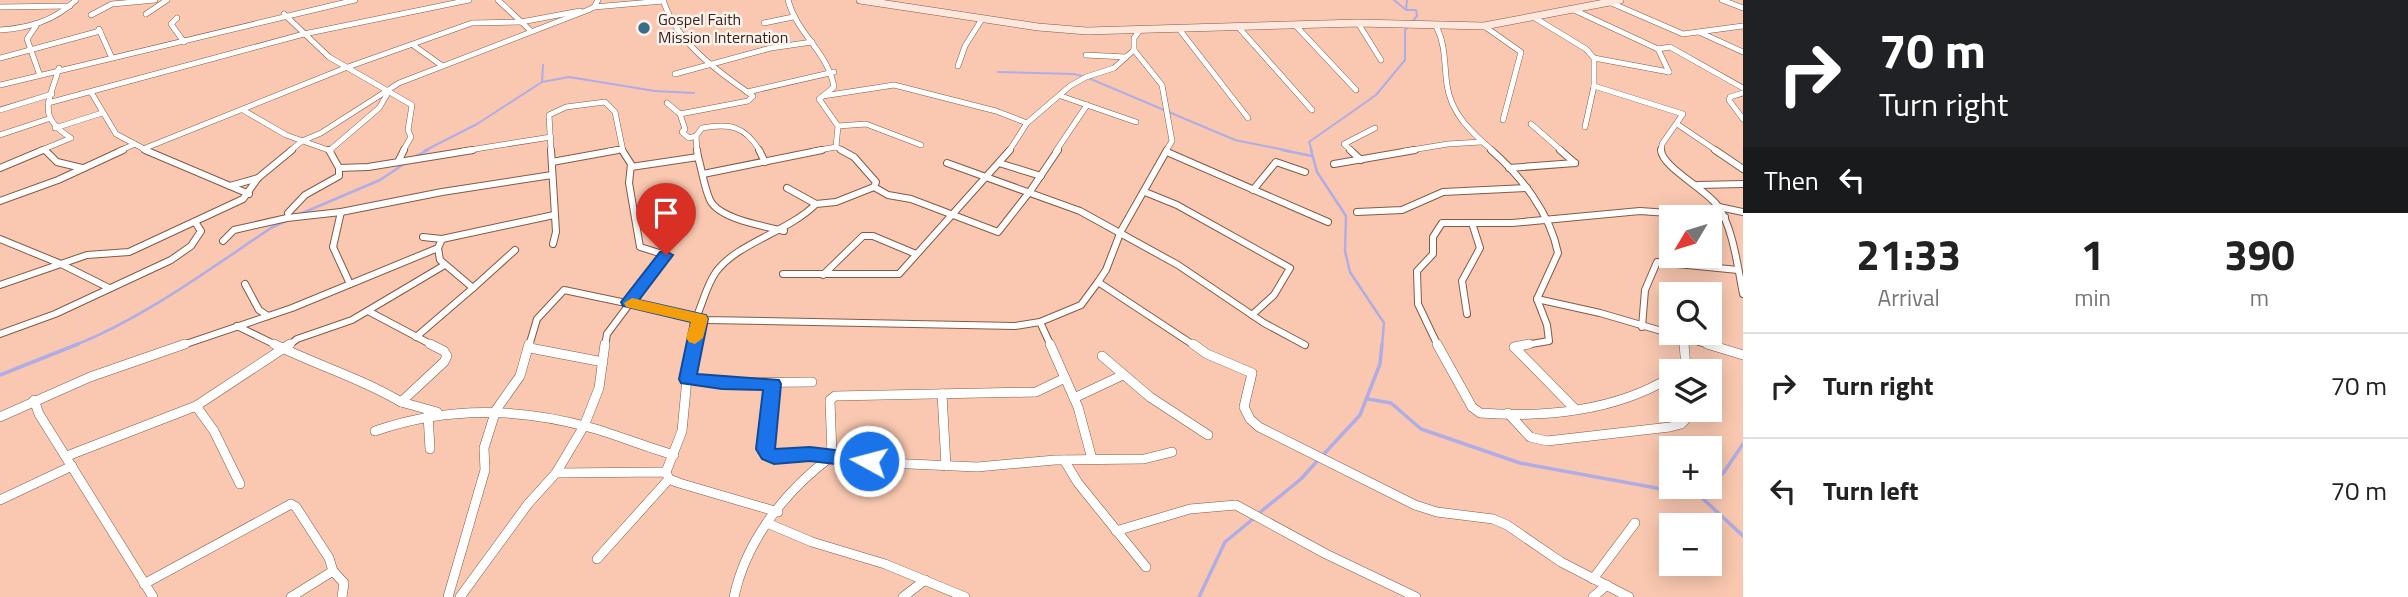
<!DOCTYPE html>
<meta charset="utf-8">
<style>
:root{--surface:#fff;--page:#f6f6f6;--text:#222;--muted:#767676;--line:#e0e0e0}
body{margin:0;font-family:"Titillium Web",sans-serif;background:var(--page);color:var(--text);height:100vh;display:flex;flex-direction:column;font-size:26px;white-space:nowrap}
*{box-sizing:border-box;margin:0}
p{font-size:23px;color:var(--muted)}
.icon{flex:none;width:38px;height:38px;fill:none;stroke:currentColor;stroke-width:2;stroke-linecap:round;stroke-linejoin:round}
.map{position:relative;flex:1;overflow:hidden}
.sheet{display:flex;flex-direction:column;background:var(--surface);width:665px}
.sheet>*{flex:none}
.hud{background:#202124;color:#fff;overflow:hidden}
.needle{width:46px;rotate:232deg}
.tools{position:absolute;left:1659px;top:205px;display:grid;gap:14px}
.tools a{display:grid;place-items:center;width:63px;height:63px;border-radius:0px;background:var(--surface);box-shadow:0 4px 18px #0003;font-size:35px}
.pin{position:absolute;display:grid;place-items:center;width:60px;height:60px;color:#fff;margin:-72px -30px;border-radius:50% 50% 50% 0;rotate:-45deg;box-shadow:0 0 7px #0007}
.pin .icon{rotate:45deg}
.me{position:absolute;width:77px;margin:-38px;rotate:277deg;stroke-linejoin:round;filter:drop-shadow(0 0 5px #0008)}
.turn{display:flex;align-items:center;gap:24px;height:147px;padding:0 21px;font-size:32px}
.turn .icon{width:91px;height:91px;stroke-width:2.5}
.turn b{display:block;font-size:49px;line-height:60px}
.then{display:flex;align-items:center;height:66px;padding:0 21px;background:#0003;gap:14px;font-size:26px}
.eta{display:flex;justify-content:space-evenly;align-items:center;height:119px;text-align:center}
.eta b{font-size:42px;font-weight:700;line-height:49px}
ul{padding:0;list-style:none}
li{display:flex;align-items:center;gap:21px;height:105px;padding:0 21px;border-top:2px solid var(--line)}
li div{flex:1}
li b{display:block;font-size:26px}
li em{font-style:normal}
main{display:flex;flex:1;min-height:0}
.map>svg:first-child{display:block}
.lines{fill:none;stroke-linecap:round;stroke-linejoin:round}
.stream-far2{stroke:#b0ade6;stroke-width:2}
.stream-far1{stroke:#b0ade6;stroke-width:2.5}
.stream{stroke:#b0ade6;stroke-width:3.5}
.street-far2-casing{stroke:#855a45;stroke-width:6}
.street-far1-casing{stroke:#855a45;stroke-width:8}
.street-casing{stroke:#855a45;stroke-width:10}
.secondary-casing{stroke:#855a45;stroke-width:8}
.street-far2{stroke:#fff;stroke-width:5}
.street-far1{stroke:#fff;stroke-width:6}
.street{stroke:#fff;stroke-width:9}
.secondary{stroke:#fee8dd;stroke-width:7}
.route{fill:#1a73e8;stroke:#114b97;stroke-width:2}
.slow{fill:#f59e0b}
.poi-dot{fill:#357088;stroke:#fdf3ee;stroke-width:2.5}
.labels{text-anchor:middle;stroke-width:5;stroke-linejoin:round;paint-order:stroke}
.far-poi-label{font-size:16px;fill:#38261d;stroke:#fdf3ee;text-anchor:start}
</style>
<main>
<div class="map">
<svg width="1743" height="597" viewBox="0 0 1743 597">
<rect width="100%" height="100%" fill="#fac8b0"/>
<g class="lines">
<g class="stream-far2">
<polyline points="1394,0 1405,9"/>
<polyline points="998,72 1074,74 1086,77 1235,140 1290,151"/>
<polyline points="542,82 569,77 655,91 694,93"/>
<polyline points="424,151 477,124 542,82 543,65"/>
<polyline points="1312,151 1309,142 1376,95 1405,60 1405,30 1417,16 1416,10 1406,10 1407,0"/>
</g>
<g class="stream-far1">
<polyline points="1282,150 1312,156"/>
<polyline points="1311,150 1317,172 1346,216 1345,251 1350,272 1384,323 1382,346"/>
<polyline points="412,158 428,150"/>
<polyline points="300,214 380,180 407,162"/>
<path d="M73 346C144 318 208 270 271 228L288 220"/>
</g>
<g class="stream">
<polyline points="0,375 78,344"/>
<polyline points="1368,399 1391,403 1421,429 1520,463 1700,496 1743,536"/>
<polyline points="1323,455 1360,415 1380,364 1382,344"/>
<polyline points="1700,496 1724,472 1743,444"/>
<polyline points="1258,514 1301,479 1318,460"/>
<polyline points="1199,597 1225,542 1253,519"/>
</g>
<g class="street-far2-casing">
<g id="street-far2">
<polyline points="498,0 531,31"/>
<path d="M663 0C677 43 717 71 753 96L748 101 680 114"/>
<path d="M788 0C797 34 828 52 834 87L819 99 838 126 836 147"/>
<polyline points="1722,0 1743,8"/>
<polyline points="1609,2 1683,34 1743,26"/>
<polyline points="0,7 70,6"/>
<polyline points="594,7 663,1"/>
<polyline points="1574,10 1658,49 1669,72"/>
<polyline points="146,14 167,0"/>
<polyline points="284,14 329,57 412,105 408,130 411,137 403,151"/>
<polyline points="91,15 112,4 155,0"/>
<polyline points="177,18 171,24 184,42"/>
<polyline points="1535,18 1586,49 1594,58 1594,86 1585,127"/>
<polyline points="764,23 793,17"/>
<polyline points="1358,23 1381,60"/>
<polyline points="36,26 27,39 39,73"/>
<polyline points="1296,26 1356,90"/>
<path d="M1436 26C1446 45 1444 64 1447 85 1451 114 1472 133 1493 151"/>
<polyline points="1484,26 1521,52 1503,120"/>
<polyline points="99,29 111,56"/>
<polyline points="1179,29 1248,118"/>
<polyline points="1240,29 1312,110"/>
<path d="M0 30C29 28 54 21 76 0"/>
<polyline points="1140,30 1134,38 1134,50 1162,85 1172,141 1166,151"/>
<polyline points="1699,32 1743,52"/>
<polyline points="413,45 441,65"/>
<polyline points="1658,49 1670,47 1743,88"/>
<polyline points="1086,55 1126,57"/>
<polyline points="0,58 100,31"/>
<polyline points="1594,58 1669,72"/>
<polyline points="958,66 965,46 982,19"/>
<polyline points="675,74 771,48 812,42"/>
<polyline points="0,85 355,0"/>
<polyline points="1594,86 1683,114 1662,144 1661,151"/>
<polyline points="91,92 116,134 148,151"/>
<polyline points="747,92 834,72"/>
<polyline points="1743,93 1730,97 1729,100 1743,119"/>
<polyline points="823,96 894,85 996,111 1027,123"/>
<polyline points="1061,96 1136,122"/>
<polyline points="48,103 304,34 469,0"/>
<polyline points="667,103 680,114 685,129 682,132 689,138 696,136"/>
<polyline points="0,110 52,94"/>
<polyline points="243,110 286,135 331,151"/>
<polyline points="1531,124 1562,151"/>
<polyline points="1677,124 1717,151"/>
<polyline points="838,126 866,124 921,145"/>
<polyline points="55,128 102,113"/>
<polyline points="0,135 48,119"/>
<polyline points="143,149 345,68 472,23 521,22 580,11"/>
<polyline points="330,150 379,108 388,93"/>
<path d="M39 151 71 138C36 116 49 102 59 68"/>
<polyline points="119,151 135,144"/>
<polyline points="290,151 302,141 321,133 399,83 588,10 594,7 598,0"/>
<polyline points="463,151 551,137"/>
<polyline points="551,151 549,115 566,107 605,102 615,112 623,151"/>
<polyline points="609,151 622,149"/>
<path d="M697 151 696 136 702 128C730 123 745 126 760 151"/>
<polyline points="814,151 836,147 844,151"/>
<polyline points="1009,151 1027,123 1070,86 1086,77 1114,68 1134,50"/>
<polyline points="1056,151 1087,105"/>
<polyline points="1352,151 1344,144 1375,128"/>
<polyline points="1405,151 1448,144 1481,142"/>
</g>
</g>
<g class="street-far1-casing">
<g id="street-far1">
<polyline points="45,150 57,162 82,168"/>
<polyline points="145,150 249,194"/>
<polyline points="329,150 339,168 368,167 473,150"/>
<polyline points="551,150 556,232 553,244"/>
<polyline points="697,150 698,157"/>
<polyline points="759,150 765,162"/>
<polyline points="841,150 854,157 876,182 874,187 888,195 911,199 998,232 1031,190 1058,150"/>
<polyline points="1167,150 1121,231 1106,270 1098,282 1195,346"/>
<polyline points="1350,150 1361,160"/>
<path d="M1491 150C1521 176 1550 213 1558 253L1537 299 1547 325 1549 341 1519 346"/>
<polyline points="1560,150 1575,163"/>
<path d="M1661 150C1662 167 1704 188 1717 205 1733 226 1738 269 1743 294"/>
<polyline points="1715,150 1743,169"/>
<polyline points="1167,152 1328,222"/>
<polyline points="398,162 404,150"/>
<polyline points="552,162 618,150"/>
<polyline points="947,163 1080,211 1178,265 1264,323 1305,345"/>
<polyline points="999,163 1041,176"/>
<polyline points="1334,164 1415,150"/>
<path d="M631 167 698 157C702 170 704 187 710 200 719 219 764 226 784 231"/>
<polyline points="0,168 43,150"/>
<polyline points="1509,168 1575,163"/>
<polyline points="703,174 822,150"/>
<polyline points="1698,185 1743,184"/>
<polyline points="230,186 258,178"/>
<polyline points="1253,190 1276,162 1305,172"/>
<polyline points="1145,192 1177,205 1290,268 1274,295 1252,315"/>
<polyline points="0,201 58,180 123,150"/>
<polyline points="816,204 836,202 874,187"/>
<polyline points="1719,207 1743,212"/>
<polyline points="341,212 333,247 350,284"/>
<polyline points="1357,212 1402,210 1443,192 1527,188"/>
<polyline points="288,213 305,195 339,176 339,168"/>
<polyline points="0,239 61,264 109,288"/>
<polyline points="442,239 554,215"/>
<polyline points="223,241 234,230 287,218 341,212 442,192 552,175"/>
<polyline points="783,274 899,274 1010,150"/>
<polyline points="823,275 863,236 873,236 916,254"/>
<polyline points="245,284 259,310 268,316"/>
<polyline points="0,285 87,255 129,252 243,199 258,178 292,150"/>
<polyline points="473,288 515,250"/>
<polyline points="1537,299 1600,313 1713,346"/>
<polyline points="368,311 434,346"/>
<polyline points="1467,314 1462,281 1480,248 1472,223"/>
<path d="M696 318C703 303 706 286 716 272 737 243 788 232 816 204L787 188"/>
<polyline points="1040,322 1051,346"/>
<polyline points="237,326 278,346"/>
<polyline points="1642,327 1645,290 1657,262 1738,270"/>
<polyline points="0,334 55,314 171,260 191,246 201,231 195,222"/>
<polyline points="416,337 473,288 440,260 438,248 442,239 423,237"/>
<polyline points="1683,339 1684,346"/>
<polyline points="180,346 292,308 438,248"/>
<polyline points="288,346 297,339 352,320 443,266"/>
<polyline points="529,346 537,319 564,290 707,320 1015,326 1040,322 1081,305 1098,282"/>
<polyline points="605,346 607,334 666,255 640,247 629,183 631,164 622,150"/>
<polyline points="693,346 700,319"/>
<polyline points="1438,346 1418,304 1417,271 1433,254 1433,237 1442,223 1512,223 1640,211 1725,217"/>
</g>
</g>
<g class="street-casing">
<g id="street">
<path d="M274 344C316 365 361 378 401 402"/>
<polyline points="430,344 444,351 447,356 444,362 401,402 437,412"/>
<polyline points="1050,344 1078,407 1092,459"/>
<polyline points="1193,344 1207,354 1252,373 1244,407 1250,419 1259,427 1415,505 1437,512 1493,519 1507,525 1561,562 1629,597"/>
<path d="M1437 344 1472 407 1480 413C1544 418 1616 411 1671 377"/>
<polyline points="1529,344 1514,347 1574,408"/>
<polyline points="1707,344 1743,355"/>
<polyline points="530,348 603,362"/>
<polyline points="1102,356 1150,397 1208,435"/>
<polyline points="1680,371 1686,367 1684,344"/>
<polyline points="687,378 722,383 812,382"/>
<polyline points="772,384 766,449 768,454 810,454 887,463 977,467 1055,460 1144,459 1172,452"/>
<polyline points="942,394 946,466"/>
<polyline points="1074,398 1123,375"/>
<polyline points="34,400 39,414 153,597"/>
<polyline points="196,406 214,431 240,484"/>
<polyline points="1508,413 1530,437 1547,441 1670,427 1681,424 1695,410"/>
<polyline points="428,415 430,449"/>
<polyline points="0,417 90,377 185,344"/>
<path d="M375 431C447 406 518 407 592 428 620 436 646 447 674 455"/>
<polyline points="67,456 196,406 290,344"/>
<polyline points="1064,460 1078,483 1146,567"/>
<polyline points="666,472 682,431 688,368 694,344"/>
<polyline points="556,473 666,472 669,479 679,483 778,512"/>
<polyline points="0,500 72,466"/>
<polyline points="767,523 812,542 885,564 965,597"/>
<polyline points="1116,531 1190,509 1236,505 1326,554 1416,597"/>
<polyline points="597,559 669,479"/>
<polyline points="1593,579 1635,523"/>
<polyline points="144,584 291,504 296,507 329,558 333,571 344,583 342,597"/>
<polyline points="291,597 333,571"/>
<polyline points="448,597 485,470 484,448 496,410 520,376 529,344"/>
<polyline points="460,597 528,504 556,473 584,426 599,388 605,344"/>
<path d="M734 597C746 540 786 490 832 456L830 400 835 396 1036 392 1065 378"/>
<polyline points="903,597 925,580"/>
<polyline points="1593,597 1607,585"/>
</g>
</g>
<g class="secondary-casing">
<polyline id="secondary" points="860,0 1038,27 1087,31 1358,23 1484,26 1620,0"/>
</g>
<use href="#street-far2" class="street-far2"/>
<use href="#street-far1" class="street-far1"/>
<use href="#street" class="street"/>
<use href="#secondary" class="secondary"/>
</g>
<polygon class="route" points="666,251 673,255 639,300 706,315 708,319 697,374 779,380 781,384 775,449 810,447 869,454 876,456 879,461 876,466 869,468 810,461 774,464 762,459 756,449 763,390 722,389 681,383 679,379 691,322 623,306 621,302 660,252"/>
<polygon class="slow" points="632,298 706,315 708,319 703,338 695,344 689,342 686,338 691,322 626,307 624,303"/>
<circle class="poi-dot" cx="644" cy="28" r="7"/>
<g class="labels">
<g class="far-poi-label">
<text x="658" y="25">Gospel Faith<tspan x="658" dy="18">Mission Internation</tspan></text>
</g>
</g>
</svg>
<div class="tools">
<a><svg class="needle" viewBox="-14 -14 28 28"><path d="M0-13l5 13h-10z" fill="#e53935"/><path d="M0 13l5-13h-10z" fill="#767676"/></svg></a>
<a><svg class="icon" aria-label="search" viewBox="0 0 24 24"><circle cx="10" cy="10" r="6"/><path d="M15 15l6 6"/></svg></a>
<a><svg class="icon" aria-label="layers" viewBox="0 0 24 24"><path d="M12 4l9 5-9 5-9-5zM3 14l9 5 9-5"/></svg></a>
<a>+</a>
<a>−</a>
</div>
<div class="pin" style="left:666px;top:255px;background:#d93025"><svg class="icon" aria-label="arrive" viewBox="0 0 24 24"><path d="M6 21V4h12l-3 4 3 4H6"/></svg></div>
<svg class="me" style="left:869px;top:461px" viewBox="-20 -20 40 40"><circle r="17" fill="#1a73e8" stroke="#fff" stroke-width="3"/><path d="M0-11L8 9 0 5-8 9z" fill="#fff"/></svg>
</div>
<section class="sheet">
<div class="hud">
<div class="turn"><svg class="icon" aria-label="right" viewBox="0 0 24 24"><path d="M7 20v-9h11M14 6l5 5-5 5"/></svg><div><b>70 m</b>Turn right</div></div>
<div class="then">Then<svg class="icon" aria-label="left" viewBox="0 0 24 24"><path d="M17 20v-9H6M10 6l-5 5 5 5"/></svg></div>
</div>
<div class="eta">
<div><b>21:33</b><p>Arrival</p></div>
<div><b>1</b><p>min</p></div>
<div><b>390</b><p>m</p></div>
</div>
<ul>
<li><svg class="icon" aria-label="right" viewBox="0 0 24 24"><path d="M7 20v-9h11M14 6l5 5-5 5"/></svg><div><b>Turn right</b></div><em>70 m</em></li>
<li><svg class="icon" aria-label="left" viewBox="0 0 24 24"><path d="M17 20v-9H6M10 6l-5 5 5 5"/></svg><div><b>Turn left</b></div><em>70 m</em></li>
</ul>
</section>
</main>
